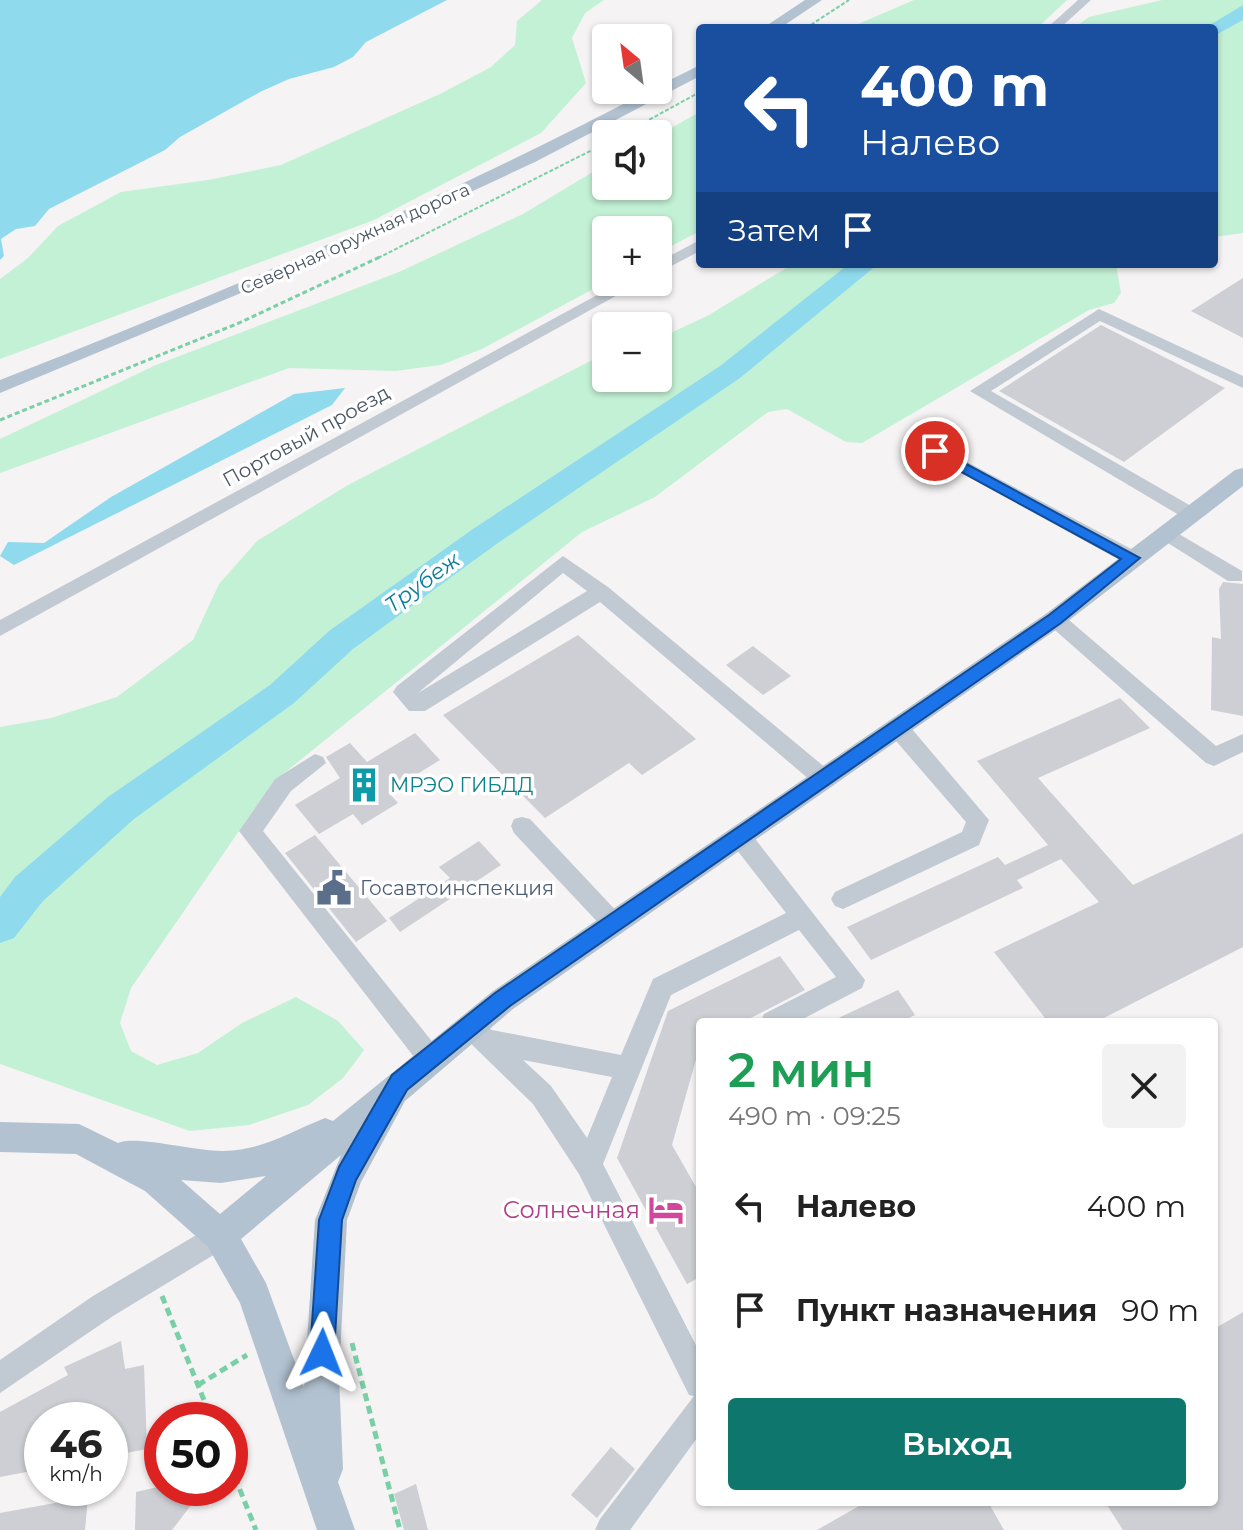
<!DOCTYPE html>
<html lang="ru">
<meta charset="utf-8">
<style>
:root{--surface:#fff;--page:#f2f2f2;--text:#222;--muted:#767676;--accent:#0f766e}
body{margin:0;font-family:Montserrat,sans-serif;background:var(--page);color:var(--text);height:100vh;display:flex;flex-direction:column;font-size:30px;white-space:nowrap}
*{box-sizing:border-box;margin:0}
p{font-size:26px;color:var(--muted)}
.icon{flex:none;width:44px;height:44px;fill:none;stroke:currentColor;stroke-width:2;stroke-linecap:round;stroke-linejoin:round}
.map{position:relative;flex:1;overflow:hidden}
.sheet{position:absolute;left:696px;top:1018px;width:522px;height:488px;display:flex;flex-direction:column;background:var(--surface);border-radius:8px;box-shadow:0 2px 6px #0004}
.sheet>*{flex:none}
.hud{position:absolute;left:696px;top:24px;width:522px;height:244px;border-radius:8px;box-shadow:0 2px 6px #0004;background:#1a4fa0;color:#fff;overflow:hidden}
.needle{width:52px;rotate:331deg}
.buttons{position:absolute;left:592px;top:24px;display:grid;gap:16px}
.buttons a{display:grid;place-items:center;width:80px;height:80px;border-radius:8px;background:var(--surface);box-shadow:0 2px 6px #0004;font-size:40px}
.speed{position:absolute;left:24px;top:1402px;display:flex;gap:16px;font-size:40px;font-weight:700;text-align:center}
.speed>*{display:grid;place-content:center;width:104px;height:104px;border-radius:50%;background:var(--surface);box-shadow:0 2px 6px #0004;line-height:1}
.speed small{font-size:20px;font-weight:400}
.speed .limit{border:12px solid #d22;background:#fff;color:#111}
.pin{position:absolute;display:grid;place-items:center;width:68px;height:68px;color:#fff;margin:-34px;border:4px solid #fff;border-radius:50%;box-shadow:0 2px 8px #0007}
.me{position:absolute;width:88px;margin:-44px;rotate:2deg;stroke-linejoin:round;filter:drop-shadow(0 0 6px #0008)}
.turn{display:flex;align-items:center;gap:28px;height:168px;padding:0 32px;font-size:36px}
.turn .icon{width:104px;height:104px;stroke-width:2.5}
.turn b{display:block;font-size:56px;line-height:68px}
.then{display:flex;align-items:center;height:76px;padding:0 32px;background:#0003;gap:16px;font-size:30px}
.round{display:grid;place-items:center;flex:none;width:84px;height:84px;border-radius:8px;background:var(--page)}
.overview{display:flex;align-items:center;justify-content:space-between;height:136px;padding:0 32px}
h1{font-size:48px;font-weight:600;line-height:60px;color:#1e9e55}
.cta{display:flex;gap:16px;margin-top:auto;padding:16px 32px}
.cta a{flex:1;height:92px;border-radius:8px;background:var(--accent);color:#fff;font-size:32px;font-weight:600;line-height:92px;text-align:center}
ul{padding:0;list-style:none}
li{display:flex;align-items:center;gap:24px;height:104px;padding:0 32px}
li div{flex:1}
li b{display:block;font-size:30px}
li em{font-style:normal}
.map>svg:first-child{display:block}
.green{fill:#c3f1d5}
.water{fill:#90daee}
.lines{fill:none;stroke-linecap:round;stroke-linejoin:round}
.river{fill:#90daee;fill-rule:evenodd}
.building{fill:#cdcfd5}
.path-far2{stroke:#7ad0a6;stroke-width:2;stroke-dasharray:4 2;stroke-linecap:butt}
.path-far1{stroke:#7ad0a6;stroke-width:3;stroke-dasharray:5 3;stroke-linecap:butt}
.path{stroke:#7ad0a6;stroke-width:5;stroke-dasharray:8 5;stroke-linecap:butt}
.minor{fill:#c1cad2;fill-rule:evenodd}
.major{fill:#b3c2d1;fill-rule:evenodd}
.route{fill:#1a73e8;stroke:#114b97;stroke-width:2}
.labels{text-anchor:middle;stroke-width:7;stroke-linejoin:round;paint-order:stroke}
.far-street-label{font-size:18px;fill:#4a5661;stroke:#fff}
.street-label{font-size:20px;fill:#4a5661;stroke:#fff}
.culture-label{font-size:20px;fill:#0d838f;stroke:#fff;text-anchor:start}
.service-label{font-size:20px;fill:#4e5e75;stroke:#fff;text-anchor:start}
.water-label{font-size:22px;font-style:italic;fill:#0c7c9b;stroke:#fff}
.near-hotel-label{font-size:24px;fill:#b23c85;stroke:#fff;text-anchor:end}
</style>
<div class="map">
<svg width="1243" height="1530" viewBox="0 0 1243 1530">
<rect width="100%" height="100%" fill="#f5f3f3"/>
<g class="green">
<polygon points="542,0 604,0 585,13 572,38 586,83 541,133 374,220 0,359 0,279 28,258 58,226 121,192 208,180 281,165 442,93 491,67 515,45 517,21"/>
<polygon points="914,0 1067,0 1037,28 849,28"/>
<polygon points="1162,0 1243,0 1243,233 1214,237 1214,28 1074,28 1089,17"/>
<polygon points="700,112 700,231 658,253 658,230 606,230 606,282 482,349 441,365 395,371 289,368 0,473 0,439 156,365 399,272 523,214 606,164 606,186 658,186 658,135"/>
<polygon points="793,264 1116,264 1121,293 1114,303 1089,310 862,443 846,442 787,409 768,412 655,497 582,532 272,783 131,988 120,1023 131,1051 157,1065 198,1053 242,1023 296,997 338,1021 364,1050 343,1078 308,1105 249,1125 190,1131 0,1064 0,727 51,718 117,697 193,640 219,584 257,541 348,485 604,354 606,378 658,378 658,339 709,315"/>
</g>
<g class="water">
<polygon points="0,0 447,0 366,42 353,57 334,67 289,79 260,92 180,137 165,150 49,209 35,226 16,229 1,239 4,256 0,260"/>
<polygon points="345,388 332,405 14,565 0,556 8,542 44,543 111,497 294,394"/>
</g>
<g class="lines">
<g class="river">
<polygon points="1243,5 1243,20 1214,36 1214,28 1205,28"/>
<polygon points="849,264 878,264 740,378 495,545 353,649 294,703 134,819 43,901 14,938 0,943 0,897 15,877 108,797 270,685 329,631 473,529 720,366"/>
</g>
</g>
<g class="building">
<polygon points="1243,278 1243,338 1191,311"/>
<polygon points="1101,325 1225,388 1124,462 999,391"/>
<polygon points="1223,582 1243,584 1243,716 1211,710 1212,637 1221,639 1219,589"/>
<polygon points="578,635 696,739 642,775 629,763 545,818 443,715"/>
<polygon points="753,646 791,676 763,695 726,665"/>
<polygon points="1120,698 1150,728 1038,778 1133,885 1243,833 1243,947 1096,1022 1048,1022 994,952 1099,902 1061,859 1017,880 1023,888 871,960 847,927 998,857 1005,865 1048,845 977,761"/>
<polygon points="415,733 440,760 388,792 398,803 362,825 353,814 319,834 295,805 340,778 326,757 350,743 367,762"/>
<polygon points="315,835 387,921 356,942 285,853"/>
<polygon points="479,841 501,865 400,932 389,918 450,878 439,867"/>
<polygon points="780,956 805,990 743,1022 700,1022 700,1045 672,1145 700,1194 700,1277 687,1284 617,1158 668,1011"/>
<polygon points="898,990 915,1015 900,1022 830,1022"/>
<polygon points="1243,1312 1243,1530 1123,1530 1105,1502 1214,1502 1214,1329"/>
<polygon points="121,1341 125,1369 144,1365 147,1449 110,1456 110,1420 42,1420 42,1469 0,1477 0,1412 68,1375 64,1367"/>
<polygon points="611,1447 635,1469 597,1518 571,1495"/>
<polygon points="416,1484 428,1530 404,1530 394,1494"/>
<polygon points="162,1486 204,1488 172,1530 135,1530 136,1492"/>
<polygon points="88,1497 85,1530 0,1530 0,1513"/>
<polygon points="866,1502 988,1502 1004,1530 817,1530"/>
</g>
<g class="lines">
<g class="path-far2">
<polyline points="806,28 849,0"/>
<polyline points="623,134 700,92"/>
<polyline points="378,258 606,143"/>
</g>
<polyline class="path-far1" points="0,420 239,323 382,256"/>
<g class="path">
<polyline points="162,1296 212,1420"/>
<polyline points="352,1343 400,1530"/>
<polyline points="198,1385 247,1355"/>
<polyline points="230,1465 256,1530"/>
</g>
<g class="minor">
<polygon points="1078,0 1091,0 1060,28 1047,28"/>
<polygon points="700,240 700,251 658,273 658,262"/>
<polygon points="621,282 641,282 0,636 0,620"/>
<polygon points="1099,309 1243,376 1243,388 1100,321 991,391 1198,510 1198,518 1184,518 970,391"/>
<polygon points="935,445 1139,553 1142,558 1139,563 1125,563 929,455 929,447"/>
<polygon points="1167,527 1242,571 1242,581 1228,581 1160,538 1157,533"/>
<path d="M563 556 608 587 833 774 836 780 833 786H817L600 602 425 711H409L393 692 397 686ZM563 573 587 591 418 693Z"/>
<polygon points="1055,612 1062,614 1216,746 1243,734 1243,752 1214,766 1206,763 1048,624 1045,619 1048,614"/>
<polygon points="898,720 906,722 989,820 979,845 843,909 835,906 831,899 835,892 962,832 966,822 890,734 887,728 890,722"/>
<polygon points="315,754 323,757 326,763 291,791 263,831 439,1050 443,1058 439,1066 430,1070 421,1066 239,831 275,779"/>
<polygon points="522,817 530,819 621,916 625,923 621,930 613,933 605,930 514,833 511,826 514,819"/>
<path d="M741 829 749 831 865 980 862 988 797 1022H760L764 1014 836 977 799 930 671 995 603 1164 700 1353V1434L630 1530H595L600 1519 694 1396 689 1395 579 1174 533 1104 461 1034 457 1026 461 1018 470 1014 492 1030 621 1055 653 979 786 913 733 845 730 838 733 831ZM523 1060 612 1077 587 1138 551 1086Z"/>
<polygon points="220,1221 230,1225 234,1235 230,1245 113,1316 0,1393 0,1360 93,1296"/>
</g>
<g class="major">
<polygon points="805,0 822,0 780,28 763,28"/>
<path d="M700 65V76L535 162 361 243 0 393V380C221 293 440 201 650 90H658V86Z"/>
<path d="M1243 468V486L1063 625 513 1009 405 1101 361 1182 347 1220 339 1376 343 1469 338 1482 355 1530H317L240 1303 208 1247 145 1191 76 1154 0 1152V1122L79 1124 118 1143C136 1135 197 1152 224 1151 263 1150 290 1132 325 1118L333 1121 493 991 1047 613 1235 470ZM341 1155 315 1220 304 1387 266 1283 241 1239ZM266 1176 220 1214 181 1180 221 1183Z"/>
</g>
</g>
<polygon class="route" points="935,447 1140,558 1061,623 510,1006 407,1090 356,1180 342,1220 334,1353 331,1361 322,1365 314,1361 310,1353 319,1220 339,1167 392,1075 495,993 1049,615 1121,559 930,455 930,448"/>
<defs>
<g id="building-bare" transform="scale(2.76)"><path d="M-4-6H4V6H1V3H-1V6H-4ZM-2.5-4.3h1.7v1.8h-1.7ZM.8-4.3h1.7v1.8H.8ZM-2.5-1h1.7V.8h-1.7ZM.8-1h1.7V.8H.8Z" fill="#0f9aa8" stroke="#fff" stroke-width="2.5" paint-order="stroke"/></g>
<g id="civic-bare" transform="scale(2.76)"><path d="M-.6-6.5H3V-4.5H.6V-3L4-1V1h2V6H-6V1h2V-1L-.6-3ZM-1.2 2.5V6h2.4V2.5Z" fill="#5c6f8a" stroke="#fff" stroke-width="2.5" paint-order="stroke"/></g>
<g id="hotel-bare" transform="scale(2.76)"><path d="M-6-4.5h1.5V1H6V5H4.5V3h-9V5H-6ZM-4 0a1.8 1.8 0 1 1 3.6 0ZM.5 0V-2.5h3Q6-2.5 6 0Z" fill="#d1479c" stroke="#fff" stroke-width="2.5" paint-order="stroke"/></g>
</defs>
<g fill-rule="evenodd">
<use href="#building-bare" x="364" y="785"/>
<use href="#civic-bare" x="334" y="888"/>
<use href="#hotel-bare" x="666" y="1210"/>
</g>
<g class="labels">
<g class="far-street-label">
<text transform="translate(355 239) rotate(-24)" y="6">Северная оружная дорога</text>
</g>
<g class="street-label">
<text transform="translate(306 436) rotate(-29)" y="7">Портовый проезд</text>
</g>
<g class="culture-label">
<text x="390" y="792">МРЭО ГИБДД</text>
</g>
<g class="service-label">
<text x="360" y="895">Госавтоинспекция</text>
</g>
<g class="water-label">
<text transform="translate(422 582) rotate(-36)" y="8">Трубеж</text>
</g>
<g class="near-hotel-label">
<text x="640" y="1218">Солнечная</text>
</g>
</g>
</svg>
<div class="buttons">
<a><svg class="needle" viewBox="-14 -14 28 28"><path d="M0-13l5 13h-10z" fill="#e53935"/><path d="M0 13l5-13h-10z" fill="#767676"/></svg></a>
<a><svg class="icon" aria-label="sound" viewBox="0 0 24 24"><path d="M4 9h4l5-4v14l-5-4H4zM17 9q2 3 0 6"/></svg></a>
<a>+</a>
<a>−</a>
</div>
<div class="speed"><div>46<small>km/h</small></div><div class="limit">50</div></div>
<div class="pin" style="left:935px;top:451px;background:#d93025"><svg class="icon" aria-label="arrive" viewBox="0 0 24 24"><path d="M6 21V4h12l-3 4 3 4H6"/></svg></div>
<svg class="me" style="left:322px;top:1353px" viewBox="-20 -20 40 40"><path d="M0-17L14 15 0 8-14 15z" fill="#1a73e8" stroke="#fff" stroke-width="4"/></svg>
<div class="hud">
<div class="turn"><svg class="icon" aria-label="left" viewBox="0 0 24 24"><path d="M17 20v-9H6M10 6l-5 5 5 5"/></svg><div><b>400 m</b>Налево</div></div>
<div class="then">Затем<svg class="icon" aria-label="arrive" viewBox="0 0 24 24"><path d="M6 21V4h12l-3 4 3 4H6"/></svg></div>
</div>
<section class="sheet">
<div class="overview"><div><h1>2 мин</h1><p>490 m · 09:25</p></div><a class="round"><svg class="icon" aria-label="close" viewBox="0 0 24 24"><path d="M6 6l12 12M18 6L6 18"/></svg></a></div>
<ul>
<li><svg class="icon" aria-label="left" viewBox="0 0 24 24"><path d="M17 20v-9H6M10 6l-5 5 5 5"/></svg><div><b>Налево</b></div><em>400 m</em></li>
<li><svg class="icon" aria-label="arrive" viewBox="0 0 24 24"><path d="M6 21V4h12l-3 4 3 4H6"/></svg><div><b>Пункт назначения</b></div><em>90 m</em></li>
</ul>
<div class="cta"><a>Выход</a></div>
</section>
</div>
